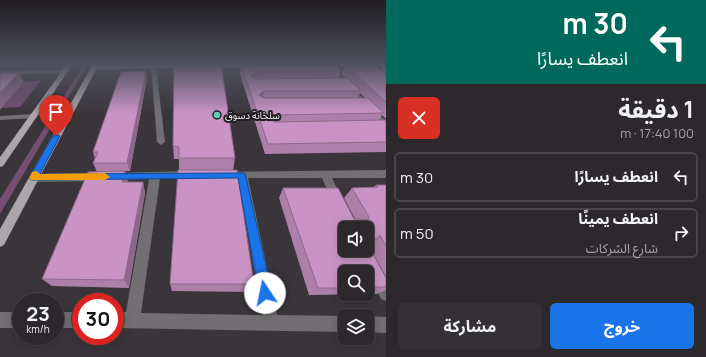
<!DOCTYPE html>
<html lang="ar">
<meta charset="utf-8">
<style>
:root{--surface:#2c282c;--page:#343034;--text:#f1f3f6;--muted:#a6a6a9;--line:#484448;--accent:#1a73e8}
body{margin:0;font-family:Manrope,"Noto Sans Arabic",sans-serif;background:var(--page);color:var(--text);direction:rtl;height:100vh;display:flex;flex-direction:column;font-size:15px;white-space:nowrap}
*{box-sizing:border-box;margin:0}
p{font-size:13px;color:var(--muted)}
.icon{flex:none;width:22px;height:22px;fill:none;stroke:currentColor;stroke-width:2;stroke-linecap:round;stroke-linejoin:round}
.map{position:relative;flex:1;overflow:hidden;direction:ltr}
.sheet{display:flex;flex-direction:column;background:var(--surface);width:320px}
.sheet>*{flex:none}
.hud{background:#00695c;color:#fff;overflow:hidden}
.controls{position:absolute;left:338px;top:221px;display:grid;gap:8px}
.controls a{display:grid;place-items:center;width:36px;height:36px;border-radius:6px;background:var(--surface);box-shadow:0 2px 10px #0003,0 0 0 1px var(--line);font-size:20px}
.speed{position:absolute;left:12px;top:293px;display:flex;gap:8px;font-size:20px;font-weight:700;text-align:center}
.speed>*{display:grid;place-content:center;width:52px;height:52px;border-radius:50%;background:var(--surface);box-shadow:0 2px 10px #0003,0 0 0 1px var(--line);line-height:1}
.speed small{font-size:10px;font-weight:400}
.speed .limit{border:6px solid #d22;background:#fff;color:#111}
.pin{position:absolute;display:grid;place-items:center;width:34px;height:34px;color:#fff;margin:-41px -17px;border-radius:50% 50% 50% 0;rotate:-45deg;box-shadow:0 0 4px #0007}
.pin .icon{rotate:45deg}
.me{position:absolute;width:44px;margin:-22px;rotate:349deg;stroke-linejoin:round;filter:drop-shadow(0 0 3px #0008)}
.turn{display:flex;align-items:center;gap:14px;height:84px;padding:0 12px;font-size:18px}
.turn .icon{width:52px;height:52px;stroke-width:2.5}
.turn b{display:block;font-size:28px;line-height:34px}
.round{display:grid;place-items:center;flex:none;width:42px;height:42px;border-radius:6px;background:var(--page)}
.overview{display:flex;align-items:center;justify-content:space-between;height:68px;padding:0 12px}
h1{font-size:24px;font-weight:700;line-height:30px}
.action{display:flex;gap:8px;margin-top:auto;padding:8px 12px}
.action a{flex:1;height:46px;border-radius:6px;background:var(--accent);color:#fff;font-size:16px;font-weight:700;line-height:46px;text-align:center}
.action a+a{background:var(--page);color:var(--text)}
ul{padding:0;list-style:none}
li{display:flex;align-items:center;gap:12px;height:50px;margin:0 8px 6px;padding:0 4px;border:2px solid var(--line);border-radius:6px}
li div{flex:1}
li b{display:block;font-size:15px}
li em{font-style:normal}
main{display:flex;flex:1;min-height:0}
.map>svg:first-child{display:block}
.green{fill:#754e72}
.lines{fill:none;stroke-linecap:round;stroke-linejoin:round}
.lane{fill:#716f71;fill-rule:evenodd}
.street{fill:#716f71;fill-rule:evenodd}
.secondary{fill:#928e91;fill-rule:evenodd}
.primary{fill:#aba6aa;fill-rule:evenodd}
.wall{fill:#ad7fa9;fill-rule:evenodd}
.shaded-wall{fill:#8d688a}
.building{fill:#c994c5;stroke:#8d688a}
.route{fill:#1a73e8;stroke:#114b97}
.slow{fill:#f59e0b}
.poi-dot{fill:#5dceb8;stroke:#201e20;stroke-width:1.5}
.labels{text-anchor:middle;stroke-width:4;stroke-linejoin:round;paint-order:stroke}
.far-poi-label{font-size:10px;fill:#efecef;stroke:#201e20;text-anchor:start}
</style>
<main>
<section class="sheet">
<div class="hud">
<div class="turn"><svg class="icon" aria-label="left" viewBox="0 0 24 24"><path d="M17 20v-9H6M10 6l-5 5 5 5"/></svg><div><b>30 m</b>انعطف يسارًا</div></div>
</div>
<div class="overview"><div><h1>1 دقيقة</h1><p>100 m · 17:40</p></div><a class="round" style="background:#d93025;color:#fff"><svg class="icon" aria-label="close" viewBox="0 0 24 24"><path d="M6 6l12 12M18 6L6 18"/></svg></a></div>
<ul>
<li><svg class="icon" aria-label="left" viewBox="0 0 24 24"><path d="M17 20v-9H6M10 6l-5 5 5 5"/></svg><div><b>انعطف يسارًا</b></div><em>30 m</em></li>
<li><svg class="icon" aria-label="right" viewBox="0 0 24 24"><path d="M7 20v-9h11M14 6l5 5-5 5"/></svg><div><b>انعطف يمينًا</b><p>شارع الشركات</p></div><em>50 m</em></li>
</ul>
<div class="action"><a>خروج</a><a>مشاركة</a></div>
</section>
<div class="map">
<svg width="386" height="357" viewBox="0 0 386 357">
<rect width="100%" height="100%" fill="#3a353a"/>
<g class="green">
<polygon points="84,64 88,64 0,214 0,199"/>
<polygon points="41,80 20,107 2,108 24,82"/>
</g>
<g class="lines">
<polygon class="lane" points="151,66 156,67 165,142 161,145 157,142"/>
<g class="street">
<polygon points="327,66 331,66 386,121 386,128 383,128 327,68"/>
<polygon points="67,70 67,72 65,73 0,75 0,71"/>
<polygon points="33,114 36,114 36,118 0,120 0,116"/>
<polygon points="386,170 386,178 332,178 342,199 341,202 337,203 333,202 322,178 248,178 277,315 345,316 345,332 115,328 115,312 126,312 149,179 114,180 110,179 109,176 110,173 190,171 193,172 195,175 193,178 190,179 160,179 141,313 262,315 238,179 221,178 219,175 221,172"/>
<polygon points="98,173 102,174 103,177 102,180 98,181 34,182 30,181 29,178 30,175 34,174"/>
<path d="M378 271C386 276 386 291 386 301L381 299 371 278 373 273Z"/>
<rect x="0" y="312" width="21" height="16"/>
<rect x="55" y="312" width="26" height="16"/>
<polygon points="367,316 386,317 386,333 367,332"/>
</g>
<g class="secondary">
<polygon points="188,64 190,65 190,67 94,70 91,68 94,66"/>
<polygon points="208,64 254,64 257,66 254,68 206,67 206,65"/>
<polygon points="288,64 386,64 386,66 290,67"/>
</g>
<g class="primary">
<polygon points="67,64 73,64 3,166 0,167 0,157"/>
<polygon points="93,64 99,64 4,245 0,247 0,229"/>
</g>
</g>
<g class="wall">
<polygon points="174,64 235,158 233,170 254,284 250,292 172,291 170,284 179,170 179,159 174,159 173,146"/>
<path d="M384 64H386V119L382 115 379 120H386V152L265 154 240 74 241 65 341 71 338 78H345L341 74 345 65 381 70ZM360 93 365 98H357Z"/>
<polygon points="147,78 130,171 125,171 128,182 143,182 145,193 129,288 52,286 42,279 97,172 93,163 95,159 93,152"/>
<path d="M376 185H386V277L369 246 386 278V290L377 294 309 295 279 198 283 188 355 219 344 198 352 188 374 187ZM367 228V250H345ZM345 272H367V294H345Z"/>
</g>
<g class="shaded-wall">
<polygon points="146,71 147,78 130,171 127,163"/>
<polygon points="256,72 254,82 251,76"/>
<polygon points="19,73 24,82 0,110 0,93"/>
<polygon points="264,91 262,100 259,95"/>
<polygon points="277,115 274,126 272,118"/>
<polygon points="124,171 128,182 126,193 122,182"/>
<polygon points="143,182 145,193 129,288 124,280"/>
</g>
<g class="building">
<polygon points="174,64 221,64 235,158 179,158 179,147 173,146"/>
<polygon points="241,65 335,65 341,71 256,72 251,76 256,79 348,78 361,91 264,91 259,95 264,98 368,98 384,113 277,115 272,118 274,122 386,120 386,142 268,144"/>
<polygon points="345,65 373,65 386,74 386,102"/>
<polygon points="146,71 127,163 93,163 98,152 93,152 121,72"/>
<polygon points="0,73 19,73 0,93"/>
<polygon points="178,170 237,170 254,284 170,284"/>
<polygon points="124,171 122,182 143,182 124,280 42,279 88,172"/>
<polygon points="376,185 386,185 386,246 380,235 377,239 368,239 367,240 367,228 345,228 345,250 367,250 367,243 386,278 386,287 367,287 367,272 345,272 345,288 318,288 283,188 338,188 354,219 368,220 369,217 352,188 378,187"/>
</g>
<linearGradient id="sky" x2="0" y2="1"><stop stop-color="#201d20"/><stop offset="0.56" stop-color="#4f5160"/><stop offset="1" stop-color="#4f5160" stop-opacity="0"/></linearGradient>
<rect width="386" height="114" fill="url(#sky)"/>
<polygon class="route" points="56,134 60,136 40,174 245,173 272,293 270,298 265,300 261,298 259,293 238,178 31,180 29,178 53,136"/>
<polygon class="slow" points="36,171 40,174 105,173 110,177 105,180 31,180 29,178 32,172"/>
<circle class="poi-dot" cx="217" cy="115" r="4"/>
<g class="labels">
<g class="far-poi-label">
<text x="225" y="119">سلخانة دسوق</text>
</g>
</g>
</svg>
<div class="controls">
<a><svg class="icon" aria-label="sound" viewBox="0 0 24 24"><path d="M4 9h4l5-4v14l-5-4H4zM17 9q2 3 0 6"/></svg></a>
<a><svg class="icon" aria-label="search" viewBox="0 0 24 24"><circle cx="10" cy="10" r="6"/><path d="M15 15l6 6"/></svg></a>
<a><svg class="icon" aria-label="layers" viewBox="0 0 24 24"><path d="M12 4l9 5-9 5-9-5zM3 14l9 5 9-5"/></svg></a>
</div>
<div class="speed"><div>23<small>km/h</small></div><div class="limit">30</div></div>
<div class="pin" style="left:56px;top:136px;background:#d93025"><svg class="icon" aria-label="arrive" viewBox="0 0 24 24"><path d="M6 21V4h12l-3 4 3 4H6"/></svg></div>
<svg class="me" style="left:265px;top:293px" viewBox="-20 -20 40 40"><circle r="19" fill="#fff"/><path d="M0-13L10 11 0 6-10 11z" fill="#1a73e8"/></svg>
</div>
</main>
